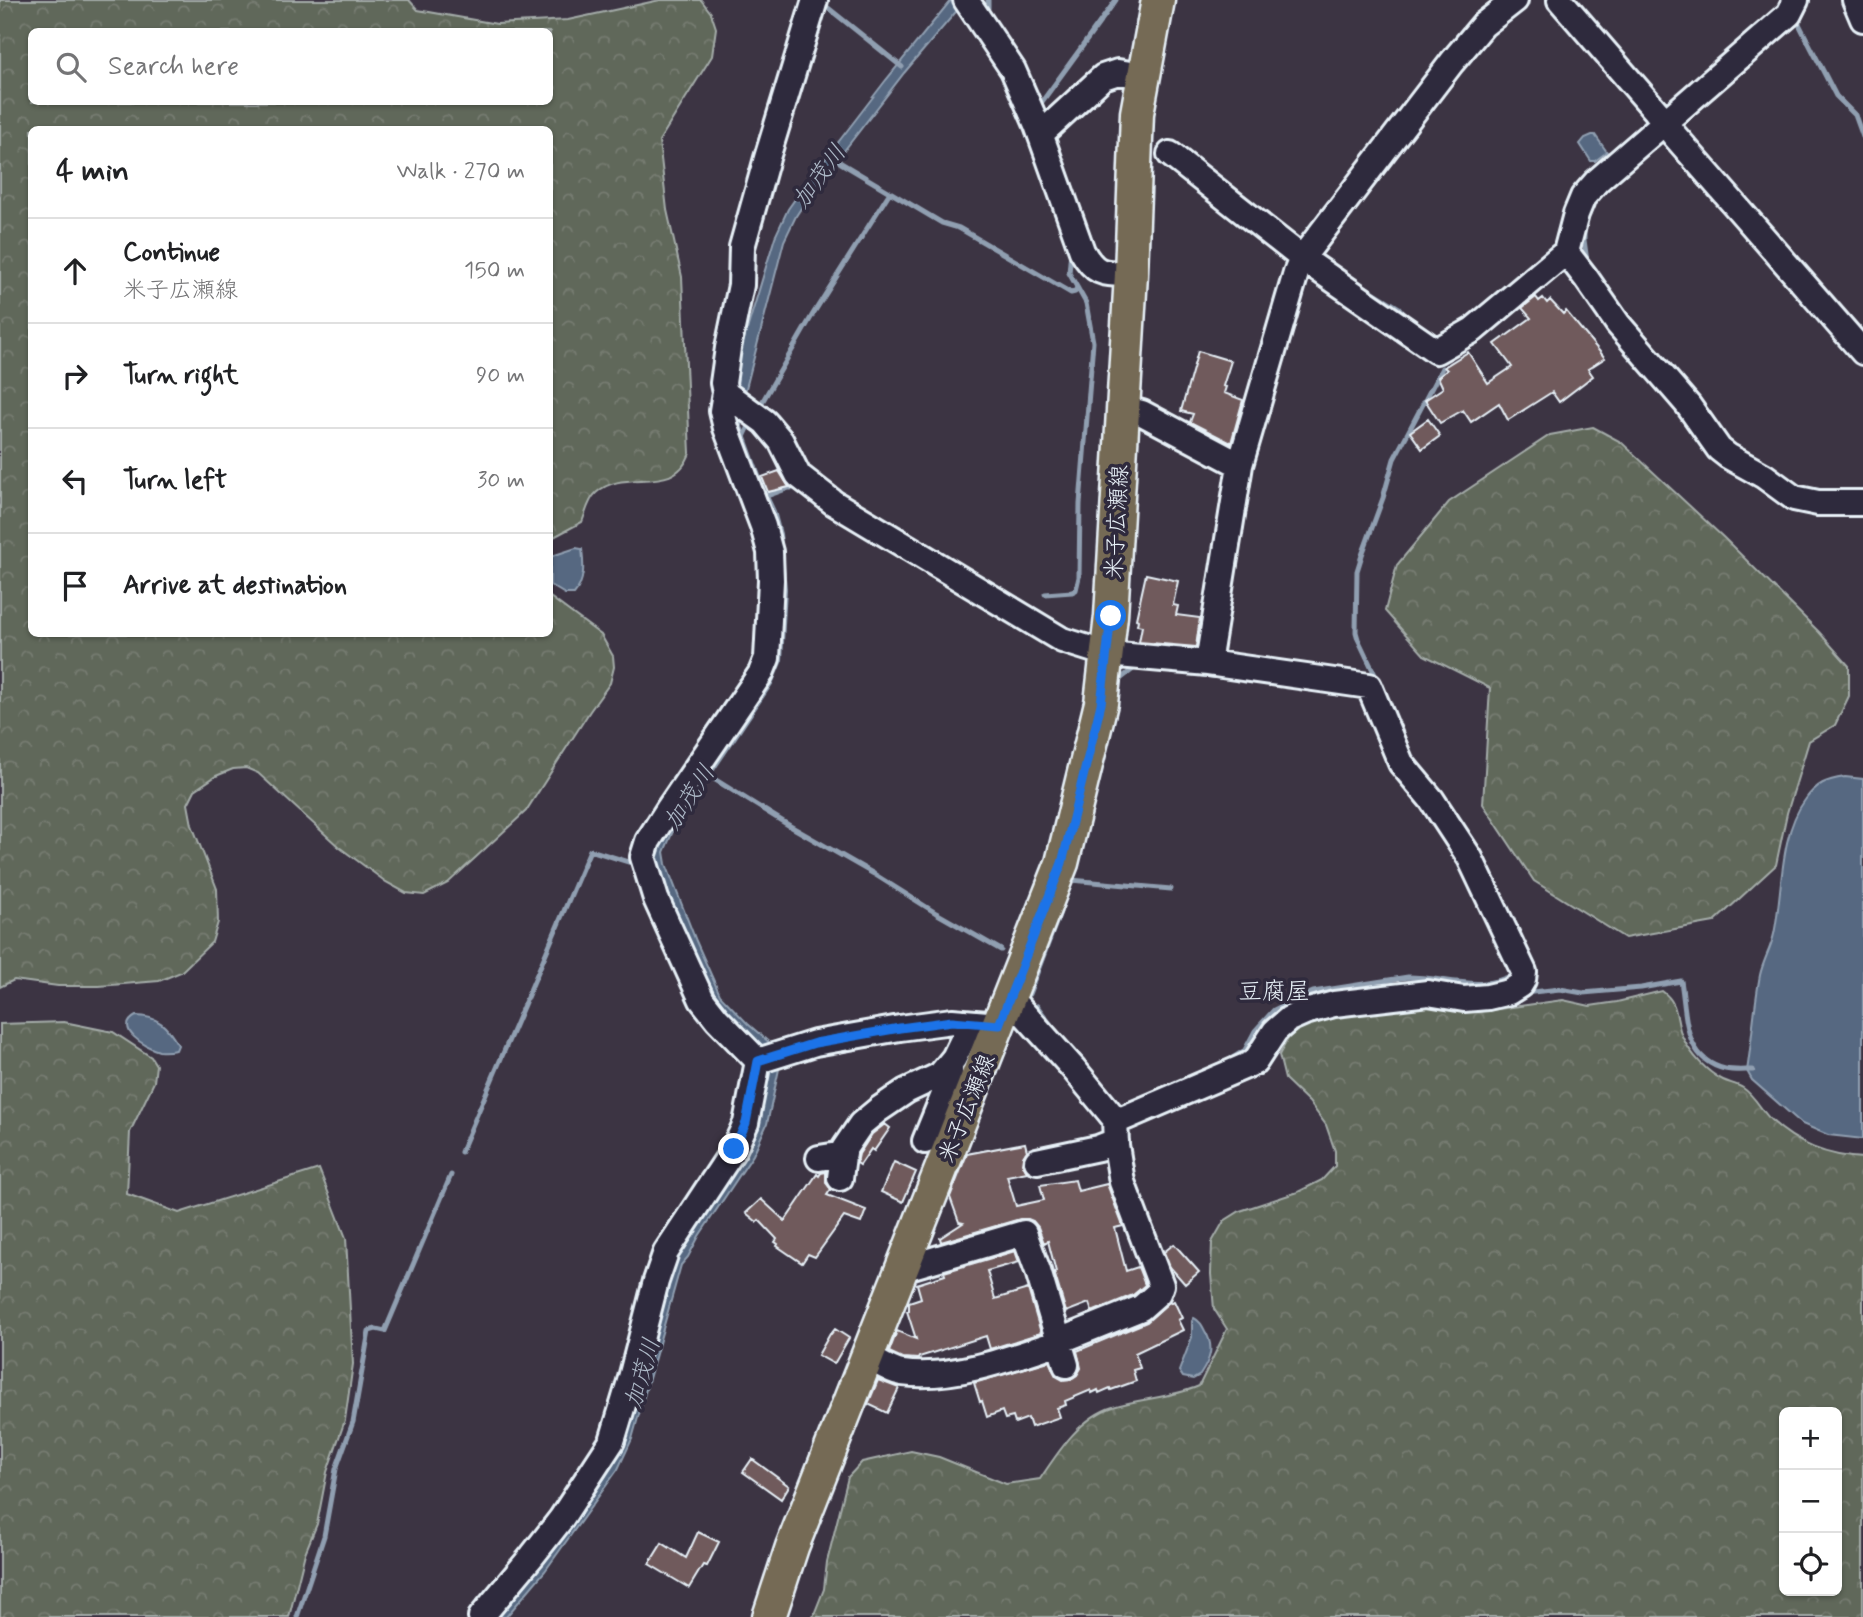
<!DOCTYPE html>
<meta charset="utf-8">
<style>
body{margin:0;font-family:Mynerve,"Klee One",sans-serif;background:#f2f2f2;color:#202124}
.controls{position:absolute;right:21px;bottom:21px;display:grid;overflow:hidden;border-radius:10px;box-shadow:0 2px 5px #0004}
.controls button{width:63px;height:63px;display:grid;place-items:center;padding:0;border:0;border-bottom:2px solid #e0e0e0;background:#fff;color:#202124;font:35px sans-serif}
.stop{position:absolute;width:21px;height:21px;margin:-16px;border:5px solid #1a73e8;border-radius:50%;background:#fff}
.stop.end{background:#1a73e8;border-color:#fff;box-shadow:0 2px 7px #0008}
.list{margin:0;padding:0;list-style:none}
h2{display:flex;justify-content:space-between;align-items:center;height:91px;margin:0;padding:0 28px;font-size:30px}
h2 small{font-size:23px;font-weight:400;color:#757577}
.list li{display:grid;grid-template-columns:46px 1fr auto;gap:21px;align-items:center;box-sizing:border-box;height:105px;padding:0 28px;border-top:2px solid #e0e0e0}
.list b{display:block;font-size:26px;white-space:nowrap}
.list p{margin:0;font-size:23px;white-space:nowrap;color:#757577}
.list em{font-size:23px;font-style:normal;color:#757577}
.icon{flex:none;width:38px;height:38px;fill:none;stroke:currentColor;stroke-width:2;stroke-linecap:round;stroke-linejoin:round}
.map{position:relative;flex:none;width:1863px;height:1617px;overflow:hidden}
.search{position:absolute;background:#fff;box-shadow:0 2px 5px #0004;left:28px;top:28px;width:525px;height:77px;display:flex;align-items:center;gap:18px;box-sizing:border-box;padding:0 24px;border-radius:10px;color:#757577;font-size:26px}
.panel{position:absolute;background:#fff;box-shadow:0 2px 5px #0004;left:28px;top:126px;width:525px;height:511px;border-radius:10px}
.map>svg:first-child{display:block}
.forest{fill:url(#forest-crowns);stroke:#a4aca9;stroke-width:2;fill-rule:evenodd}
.water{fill:#566881;stroke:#909fb1;stroke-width:2}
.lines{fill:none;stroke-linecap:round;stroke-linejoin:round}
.stream{stroke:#909fb1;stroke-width:5}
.building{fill:#6f5a5c;stroke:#e8f1f8;stroke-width:2}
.minor-casing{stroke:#e8f1f8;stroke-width:30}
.major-casing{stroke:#e8f1f8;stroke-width:37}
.minor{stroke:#2f2a3d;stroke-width:24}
.major{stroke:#756a55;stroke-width:32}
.route{stroke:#1a73e8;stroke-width:9}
.labels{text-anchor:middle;stroke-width:7;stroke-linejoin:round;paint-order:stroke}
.street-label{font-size:23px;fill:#e8f1f8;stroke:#2f2a3d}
.water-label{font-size:24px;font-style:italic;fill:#aebac8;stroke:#2f2a3d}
.neighbourhood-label{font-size:24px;fill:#e8f1f8;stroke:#2f2a3d}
</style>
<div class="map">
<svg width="1863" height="1617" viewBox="0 0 1863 1617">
<defs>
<pattern id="forest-crowns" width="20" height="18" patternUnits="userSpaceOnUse" patternTransform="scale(1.75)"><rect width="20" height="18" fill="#60675a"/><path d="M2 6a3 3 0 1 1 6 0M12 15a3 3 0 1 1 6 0" fill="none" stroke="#777d72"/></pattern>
</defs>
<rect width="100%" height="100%" fill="#3c3443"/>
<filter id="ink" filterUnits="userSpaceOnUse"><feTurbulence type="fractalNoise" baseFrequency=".0143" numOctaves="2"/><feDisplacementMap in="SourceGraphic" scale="14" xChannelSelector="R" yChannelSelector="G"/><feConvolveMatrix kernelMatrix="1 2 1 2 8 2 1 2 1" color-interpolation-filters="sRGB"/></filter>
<g filter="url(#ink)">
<path class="forest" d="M0,0H409L418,10L497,24L568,20L660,0H701L711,13L716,28L712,56L659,141L667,210L682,277L690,453C674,498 625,466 596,493C588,500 586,513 582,522L550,539V130H32V634H550V597L601,635L613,656L614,667L610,683L590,711L526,811L448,883L424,895L406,893L386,882L339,847L258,773L246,768L233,769L216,776L195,790L188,804L192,825L217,889L218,922L212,942L181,972L159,981L99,986H58L14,980L0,987ZM32,32H550V102H32Z
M1593,427L1621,442L1724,538L1819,632L1849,666V696L1835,725L1809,741L1787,813L1776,865L1714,922L1625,938L1534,881L1483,804L1490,688L1424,655L1385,611L1397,565L1449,502L1550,435Z
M1662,991C1681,1005 1674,1020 1683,1038C1691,1055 1707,1072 1723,1080C1729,1083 1737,1084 1743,1088C1755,1096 1761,1110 1771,1120C1798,1145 1827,1156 1863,1158V1617H813L824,1589L827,1562L848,1477L862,1462L911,1451L939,1457L1006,1484L1040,1479C1058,1452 1080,1417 1113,1407C1141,1398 1171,1398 1199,1386L1227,1329L1214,1309L1211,1274L1212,1242L1224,1221L1240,1211L1298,1192L1322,1180L1335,1166V1151L1326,1125L1309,1102L1285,1079L1279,1055L1290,1035L1306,1022L1424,1005L1477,1012L1563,1000L1590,1006L1617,1002ZM1784,1412H1837V1591H1784Z
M64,1022L113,1032L151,1057L156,1065L154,1082L130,1132L127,1194L179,1213L319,1169L346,1238L353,1364L345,1420L327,1472L317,1524L305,1553L289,1617H0V1024Z"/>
<path class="water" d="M951,0H966L904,73L807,199L796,216L784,241L743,400L741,424L766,492L775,511L781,534L786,589L782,660L772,684L673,831L664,852L666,864L696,941L720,995L748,1024L778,1050L781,1060L767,1124L753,1155L699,1236L688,1257L681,1265L632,1439L618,1469L545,1571L506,1617H486L610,1449L668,1257L761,1076L718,1016L649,856L764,671L772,616L739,454L730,386L775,237L788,209L800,192L886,80Z
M1592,135H1595L1607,152L1595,161H1591L1580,144L1585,138Z
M576,548L582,549C584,565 585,582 574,594H565L550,585V558L555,555Z
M1845,777L1863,779V1139L1828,1135L1802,1124L1752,1080L1747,1071C1752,1040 1754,1007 1760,975C1763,961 1771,948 1774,934C1783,892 1779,835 1805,800C1817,783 1826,780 1845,777Z
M136,1016C158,1016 167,1026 178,1045L176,1050C171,1051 165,1052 159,1051C146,1048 113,1028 136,1016Z
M1194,1318C1200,1321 1202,1325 1205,1331C1215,1347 1210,1360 1200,1375L1193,1379L1183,1377L1179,1371L1192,1337V1321Z"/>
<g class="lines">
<path class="stream" d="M822,3L902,67
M986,14L988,8V0
M1799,24L1836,96L1855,115L1863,137
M1037,97L1041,103L1116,0
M834,157L841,163L942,223L959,228L1071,293L1075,292L1077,287L1086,303L1093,342L1080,504L1079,577L1076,590L1072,592L1045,594
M1584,226V240L1587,261
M1071,251L1069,273L1077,287
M1360,284L1399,308L1406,317
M761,404L813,314L890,192
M743,439L752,420
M764,497L789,488H799
M1188,673L1220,677
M1379,683L1358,639L1356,632L1357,571L1362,555L1383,498L1394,459L1442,368
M1118,686L1119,680L1137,666
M706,774L790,826L874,874L936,913L1001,950
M1071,880L1171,889
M1524,993L1560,989L1583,993L1641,988L1681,981C1687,1016 1683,1059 1725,1069C1734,1071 1744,1070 1753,1070
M1029,994L1060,912
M1037,1006L1057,1033
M1226,1062L1245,1050L1255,1031L1274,1010L1286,1004L1313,992L1408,977C1445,977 1482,994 1516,973
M461,1152L590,850L632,863
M297,1617L324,1536L336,1469L353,1422L369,1331L376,1329L385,1331L451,1175"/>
</g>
<path class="building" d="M1536,297L1539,301L1543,298L1547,303L1550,300L1563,314L1566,311L1605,358L1588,369L1593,376L1559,402L1552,392L1508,420L1499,403L1471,422L1463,410L1440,423L1425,400L1443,388L1438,377L1447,370L1444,367L1468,352L1488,383L1512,367L1495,344L1531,318L1522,308Z
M1198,351L1231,361L1223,386L1226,387L1224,393L1243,400L1231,443L1190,422L1193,414L1181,411Z
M1428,419L1440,436L1422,449L1410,432Z
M779,471L789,487L768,492L762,477Z
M1146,574L1178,581L1173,605L1178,606L1176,615L1200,618L1196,647L1139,642L1142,626L1137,625L1138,620L1136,619Z
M885,1124L890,1128L874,1151L871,1149L860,1165L857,1163L859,1154L872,1134Z
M1025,1143L1027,1151L1023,1157L1022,1163L1027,1172L1007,1176L1016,1206L1044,1200L1040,1185L1075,1180L1078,1191L1107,1184L1123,1226L1115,1228L1126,1271L1138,1267L1145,1285L1133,1295L1092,1312L1089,1303L1066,1312L1054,1272H1056L1048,1241L1044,1243L1038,1227L1033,1221L1028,1219H1020L941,1242L940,1238L963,1223L959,1222L950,1197L967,1154Z
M894,1162L916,1172L903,1202L881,1192Z
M826,1172V1183L831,1189L827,1195L866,1210L861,1223L844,1217L815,1257L808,1254L802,1263L777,1246L778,1244L775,1242L777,1239L759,1220L757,1222L746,1213L761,1199L785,1221L817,1174L819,1176L821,1173Z
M1174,1244L1199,1272L1185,1284L1170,1267L1164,1252Z
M1015,1251L1019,1262L987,1271L995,1299L1028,1289L1041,1333L990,1349L986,1336L919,1357L918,1359L902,1358L889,1352L897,1331L916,1339L907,1311H909V1302L921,1298L917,1284L945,1275L944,1272Z
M1174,1301L1182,1318L1178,1320L1183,1330L1135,1353L1140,1368L1133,1370L1136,1381L1111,1390L1110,1388L1099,1393L1098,1390L1092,1393L1091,1390L1065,1401L1066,1405L1057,1408L1060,1417L1031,1427L1028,1418L1015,1423L1013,1417L1005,1419L1002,1411L987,1417L982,1401L980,1402L974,1383L1049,1361L1056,1376L1063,1380L1071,1379L1077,1375L1081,1368L1077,1351L1147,1322L1168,1303Z
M835,1329L849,1338L834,1364L818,1355L830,1334H831Z
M878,1380L899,1388L887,1413L868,1404Z
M752,1459L789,1486L781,1499L743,1472Z
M698,1532L719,1542L707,1566L703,1565L689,1588L649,1564L662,1543L686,1558Z"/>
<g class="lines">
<g class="minor-casing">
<path id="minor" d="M966,0L1013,70L1037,125L1082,251C1096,276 1104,273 1131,274
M1560,0L1656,111L1674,135L1863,352
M1855,0L1863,19
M1041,134L1103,77L1118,72L1144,76
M1170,154L1302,258L1436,351L1473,330L1566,252L1576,214L1583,197L1597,181L1789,14L1796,0
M1566,252L1586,278L1618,324L1688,405L1719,449L1728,456L1764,476L1794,498L1818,503H1863
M725,393L765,422L781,441L798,475L834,503L1062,640L1107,654L1208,663L1369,686L1401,763L1432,800L1470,858L1524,972L1523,980L1520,985L1509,992L1488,997L1464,999L1428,993L1334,1004L1305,1012L1289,1019L1275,1031L1255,1062L1122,1119H1115L1073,1068L1010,998
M1123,408L1142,413L1240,465
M1208,663L1240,465L1296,273L1302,258L1452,62L1483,25L1515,0
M758,1061L717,1019L702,1000L656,899L643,857L648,841L669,808L761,673L767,658L768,640L771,580L770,552L763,526L726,428L722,411L725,393L723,383L728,348L741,285L742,247L767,158L815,0
M758,1061L815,1043L900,1028L952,1021L999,1025
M925,1141L950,1080V1063
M819,1158L844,1154
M1037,1161L1098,1148L1116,1141
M840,1178L844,1149L861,1124L878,1110L906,1091L940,1075L954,1058L971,1023
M902,1269L1024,1233L1038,1271L1066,1365
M1059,1341L1141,1308L1158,1293L1161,1285L1122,1182L1116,1145L1115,1119
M868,1357C878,1362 890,1371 902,1373C952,1380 1012,1358 1059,1342
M481,1617L532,1556L561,1519L612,1441L631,1378L656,1281L666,1252L734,1149L746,1123L758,1061"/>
</g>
<g class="major-casing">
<path id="major" d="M769,1617L792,1547L1062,863L1101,703L1111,616L1131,274L1137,113L1158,0"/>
</g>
<use href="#minor" class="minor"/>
<use href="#major" class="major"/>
</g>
</g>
<g class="lines" filter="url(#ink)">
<path class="route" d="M734,1149L746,1123L758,1061L815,1043L900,1028L952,1021L999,1025L1062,863L1101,704L1111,616"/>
</g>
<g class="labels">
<g class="street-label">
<text transform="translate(1116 522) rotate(-87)" y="8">米子広瀬線</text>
<text transform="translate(966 1108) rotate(-68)" y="8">米子広瀬線</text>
</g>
<g class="water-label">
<text transform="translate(819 176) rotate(-54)" y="8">加茂川</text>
<text transform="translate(689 797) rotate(-57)" y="8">加茂川</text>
<text transform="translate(642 1373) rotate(-74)" y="8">加茂川</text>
</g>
<g class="neighbourhood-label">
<text x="1274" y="999">豆腐屋</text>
</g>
</g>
</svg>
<div class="controls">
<button>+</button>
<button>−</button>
<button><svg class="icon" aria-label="locate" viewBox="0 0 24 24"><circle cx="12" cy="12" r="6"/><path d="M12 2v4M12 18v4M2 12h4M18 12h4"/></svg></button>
</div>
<div class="stop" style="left:1111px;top:616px"></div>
<div class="stop end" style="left:734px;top:1149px"></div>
<div class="search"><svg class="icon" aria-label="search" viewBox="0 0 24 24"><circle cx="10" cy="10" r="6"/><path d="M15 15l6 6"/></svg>Search here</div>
<section class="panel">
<h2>4 min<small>Walk · 270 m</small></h2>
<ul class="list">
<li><svg class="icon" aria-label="ahead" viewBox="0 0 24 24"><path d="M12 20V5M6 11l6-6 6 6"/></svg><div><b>Continue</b><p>米子広瀬線</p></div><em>150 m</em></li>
<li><svg class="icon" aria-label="right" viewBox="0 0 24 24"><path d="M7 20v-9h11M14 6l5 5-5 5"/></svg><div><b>Turn right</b></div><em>90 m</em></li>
<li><svg class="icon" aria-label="left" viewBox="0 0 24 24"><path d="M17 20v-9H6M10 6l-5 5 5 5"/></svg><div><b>Turn left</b></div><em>30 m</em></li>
<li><svg class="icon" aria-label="arrive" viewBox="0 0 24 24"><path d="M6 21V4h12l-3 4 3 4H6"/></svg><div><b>Arrive at destination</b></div></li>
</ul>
</section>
</div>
